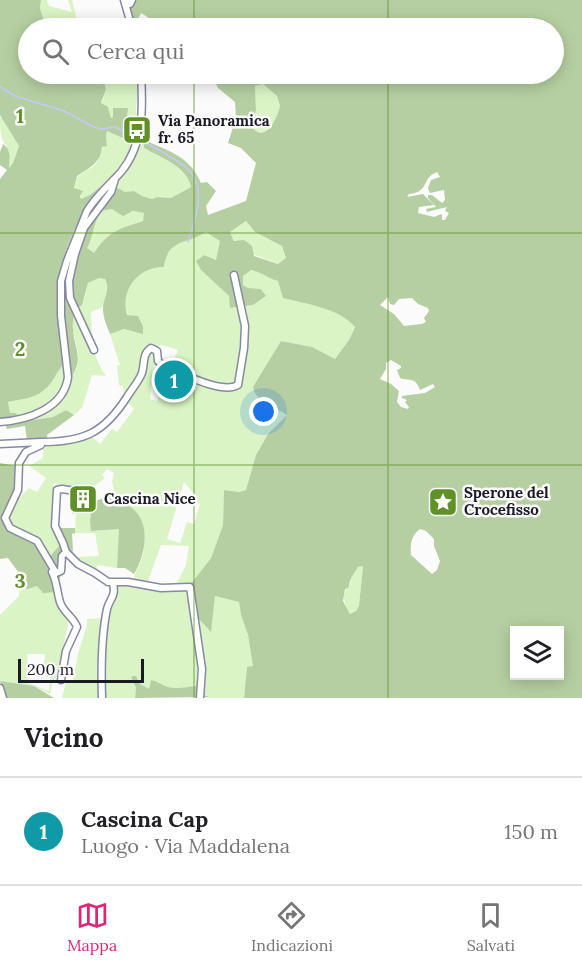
<!DOCTYPE html>
<html lang="it">
<meta charset="utf-8">
<style>
body{margin:0;font-family:Lora,serif;background:#f6f6f6;color:#202124}
.controls{position:absolute;right:18px;bottom:18px;display:grid;overflow:hidden;border-radius:0px;box-shadow:0 3px 15px #0003}
.controls button{width:54px;height:54px;display:grid;place-items:center;padding:0;border:0;border-bottom:2px solid #e0e0e0;background:#fff;color:#202124;font:30px sans-serif}
.scale{position:absolute;left:18px;bottom:15px;width:126px;box-sizing:border-box;padding-left:6px;border:3px solid #191a25;border-top:0;font-size:16px;line-height:21px;white-space:nowrap;color:#191a25;-webkit-text-stroke:4px #fbfbfb;paint-order:stroke}
.you{position:absolute;left:264px;top:412px;width:21px;height:21px;margin:-15px;border:4px solid #fff;border-radius:50%;background:#1a73e8;box-shadow:0 0 0 9px #1a73e833}
.badge{display:grid;place-items:center;width:39px;height:39px;border-radius:50%;background:#db2777;color:#fff;font-size:20px;font-weight:700}
.pin{position:absolute;translate:-50% -50%;border:3px solid #fff;box-shadow:0 2px 6px #0006}
.list{margin:0;padding:0;list-style:none}
h2{display:flex;justify-content:space-between;align-items:center;height:78px;margin:0;padding:0 24px;font-size:26px}
h2 small{font-size:20px;font-weight:400;color:#757577}
.list li{display:grid;grid-template-columns:39px 1fr auto;gap:18px;align-items:center;box-sizing:border-box;height:108px;padding:0 24px;border-top:2px solid #e0e0e0}
.list b{display:block;font-size:22px;white-space:nowrap}
.list p{margin:0;font-size:20px;white-space:nowrap;color:#757577}
.list em{font-size:20px;font-style:normal;color:#757577}
.icon{flex:none;width:33px;height:33px;fill:none;stroke:currentColor;stroke-width:2;stroke-linecap:round;stroke-linejoin:round}
.map{position:relative;flex:none;width:582px;height:698px;overflow:hidden}
.search{position:absolute;background:#fff;box-shadow:0 3px 15px #0003;left:18px;right:18px;top:18px;height:66px;display:flex;align-items:center;gap:15px;box-sizing:border-box;padding:0 21px;border-radius:33px;color:#757577;font-size:22px}
.sheet{height:186px;background:#fff}
nav{display:flex;justify-content:space-around;align-items:center;box-sizing:border-box;height:84px;border-top:2px solid #e0e0e0;background:#fff;font-size:16px;color:#757577}
nav a{display:grid;justify-items:center;gap:3px}
nav .on{color:#db2777}
.map>svg:first-child{display:block}
.green{fill:#daf4c5;fill-rule:evenodd}
.forest{fill:#b6cfa2;fill-rule:evenodd}
.lines{fill:none;stroke-linecap:round;stroke-linejoin:round}
.stream{stroke:#c4c9f9;stroke-width:1.5}
.minor-casing{stroke:#8689a5;stroke-width:9}
.minor{stroke:#fff;stroke-width:6}
.grid{fill:none;stroke:#609127;stroke-width:1.5;stroke-opacity:0.55}
.labels{text-anchor:middle;stroke-width:5;stroke-linejoin:round;paint-order:stroke}
.poi-label{font-size:15px;font-weight:bold;fill:#191a25;stroke:#fbfbfb;text-anchor:start}
.grid-label{font-size:20px;text-anchor:middle;font-weight:bold;fill:#609127;stroke:#fbfbfb;stroke-width:5;stroke-linejoin:round;paint-order:stroke}
</style>
<div class="map">
<svg width="582" height="698" viewBox="0 0 582 698">
<rect width="100%" height="100%" fill="#fbfbfb"/>
<path class="green" d="M41,0H47L49,6L72,12L68,0H72L79,28H69L68,25L46,28L40,8Z
M94,74H124L125,78H138L135,131L113,117L111,118L109,110L101,103L106,91L97,85Z
M263,84L277,96L280,106C277,119 265,145 251,126L256,110L255,86Z
M0,117L4,118L19,146L13,163L7,170V147C0,140 0,127 0,117Z
M107,131L134,143L132,152L125,158L126,160L102,188L100,187L90,195L81,199V190H75C74,169 88,175 97,162C103,152 104,141 107,131Z
M142,142L144,148C161,158 187,166 191,187L171,198L157,197L152,199L142,196L134,191L125,192L115,187Z
M112,209C122,214 133,210 144,213L143,221C119,229 108,230 94,253L86,248C94,236 93,224 101,211Z
M246,221L255,232L282,246L286,258L279,264C259,256 239,253 230,232Z
M206,231L221,241L216,261L204,255L197,261L201,270L229,296L231,308L253,305L266,296L261,289L248,288L243,285L242,276L251,270C261,272 267,278 278,281L284,298C306,304 339,308 355,326L349,340L335,360L312,347L281,341L254,387C256,403 274,408 287,415L268,434L256,455L246,490L239,492L224,490L223,525L211,558L190,585L175,587L186,565L189,546L161,545L147,584L134,581C134,573 137,571 140,564C147,547 147,522 133,509C127,503 114,500 106,497L114,489L112,482L114,473L107,469L102,475L105,478L92,488L80,485L73,489L57,487L56,483L53,484L55,508L53,525L62,543L50,556L38,540L30,534L12,526L8,518L15,502L29,488L37,492L46,478L29,466L43,458V449C55,436 76,443 91,436L100,444L112,429L117,432L134,409L126,401L143,375L146,354L149,350H153L157,355L153,367L150,399L157,401L159,395L185,401L188,390L177,383L185,375L217,388L234,389L207,381L171,367L178,350L162,345L147,349L143,355L139,376L124,400L123,386L119,385L117,365H120L110,334L124,329L143,333V326L138,316L127,315C120,290 138,267 164,267C168,238 186,245 206,231ZM184,482L195,495L193,501L200,504L194,524L187,522L180,543L167,539Z
M99,278L105,279C110,289 106,298 103,307L91,312C92,338 91,354 106,376L92,375L82,408L74,415L66,410L53,417L22,421L57,405L69,390L72,376L77,368L78,353L72,326L75,310L85,297L88,283Z
M64,361C69,398 51,404 21,417L10,413L8,402C45,394 45,394 64,361Z
M93,502L90,520L97,531L110,528L120,529L117,568L98,565L95,571L85,568L71,553L73,551L77,557L99,556L95,533H75L76,514H72V506L77,509Z
M363,566L359,606L356,611L350,614C343,601 341,594 351,582L350,579L358,567Z
M116,584L185,589C187,608 198,618 210,631L215,596L239,602L241,615L248,635L253,666L247,667L244,698H208L198,693L196,686C186,687 174,690 165,687C160,684 157,682 151,680L149,689L140,684L136,676L131,677L136,688L135,698H102C102,659 105,621 116,584Z
M32,586H37L57,592L69,619L58,675L52,684L50,694L34,686L0,681V615L19,596V588L28,589ZM27,654H45L44,665L57,666L56,675L50,677L49,691L29,683Z
M105,618L100,698H62L66,682H73L78,654L87,625V619Z"/>
<path class="forest" d="M0,0H41L40,8L46,28L55,21L68,25L69,28H43L35,25L26,30L25,38L28,47V74H94L97,85L103,81C109,91 103,94 101,103L108,107L111,118L113,117V108H128L126,125L130,130L135,131L134,143L107,131L106,136L107,146L102,147C101,163 89,168 77,176L74,188L83,191L80,196L81,199L90,195L100,187L102,188C76,216 55,267 58,306C59,318 66,353 64,361C63,365 59,370 57,373C44,397 33,397 8,402L10,413H15L21,417L0,420V179L7,170L0,165V152L3,144C12,150 9,160 9,168L13,163L19,146L0,115Z
M126,0H582V698H244L247,667L253,666L248,635L241,615L239,602L215,596L211,632L194,614L187,602L193,601L190,585L211,558L223,525L224,490L239,492L246,490L256,455L268,434L287,415C274,407 256,403 253,387L281,341L312,347L335,359L349,340L355,327C339,308 306,304 283,298L278,281C267,278 261,272 251,270L243,276V285L248,288L261,289L266,296L253,305L230,308L229,296L201,270L196,261L204,255L216,260L220,241L206,232C186,245 168,238 164,267C138,267 120,290 127,315L138,316L143,326V334L124,329L110,334C107,326 103,318 103,309C103,298 111,290 105,279L99,278L88,283L82,305L75,310C74,316 72,323 73,329C74,348 84,358 72,376L62,304L65,273L84,220L94,203L112,185L125,192L134,191L142,196L152,199L157,197L171,198L191,187C187,166 161,158 144,148L143,142H149C174,153 190,158 201,183L207,182L216,191L206,206L208,215L246,201L256,163L241,148L228,143L236,118L235,102L218,88L211,74H554V28H165L141,13L134,27ZM263,84L277,96L280,106C277,119 265,145 251,126L256,110L255,86ZM437,172L440,177L431,180L428,188L430,193L444,190L445,200L442,203L432,195H428V198L436,207L426,209L427,212L447,207L445,211L449,213L445,220H442V215L441,214L434,217L418,213L419,207L434,205L423,194L407,197L409,194C430,192 421,178 437,172ZM112,209L123,216L133,211L144,213L143,221C119,229 109,230 94,253L87,248C94,235 93,224 101,211ZM246,221L255,232L282,246L286,258L278,264L254,256L252,246L244,240L234,241L230,232ZM388,297L390,304L394,305L399,299L412,298L418,304L428,308L429,311L424,318L426,322L422,324L404,326L394,314L380,305ZM391,360L401,366V368L397,370L400,378C410,382 415,376 420,390L433,384L435,387L425,393L402,396V398L407,400L405,402L409,407L408,409L401,407L397,402L399,391L391,384L380,379L386,369V363ZM420,529L426,531L434,539V546L440,561L437,570L432,574L411,555C410,546 411,535 420,529ZM363,566L359,606L356,611L350,614L343,601L345,589L348,588L351,578L358,567ZM514,630H560V676H514Z
M66,410L74,415L47,435L48,440H27L25,426L7,429L5,424L53,417Z
M0,463L16,466V485L4,522L40,547L43,545L50,556L62,543L57,528H75V533L72,534L73,551L68,555L65,554L57,592L43,593L37,586L28,589L19,588L16,583L24,580L8,558L0,559Z
M106,497C114,500 126,503 132,508C152,524 145,556 134,574L125,568H117L119,529L91,531L90,520L93,502Z
M133,676H136L140,684L149,689L151,680C157,681 160,684 165,686C174,690 186,687 196,686L198,693L209,697L135,698L136,688L131,677Z
M0,681L34,686L54,698H5Z"/>
<g class="lines">
<path class="stream" d="M0,87L15,96L64,111L92,126L101,129L115,127L134,137
M145,142C159,151 177,159 189,170C207,189 195,221 188,242"/>
<g class="minor-casing">
<path id="minor" d="M124,0L132,28
M125,2L130,4L132,0
M94,350L70,298L69,281L75,254L84,228L111,192L115,179
M0,422C29,420 64,408 68,377L61,316V281L67,261L87,211C96,196 109,185 121,172C144,144 143,108 141,74
M41,442C84,442 104,433 127,397C132,389 139,381 142,373C145,363 142,354 151,348L157,351L158,361L163,366C180,372 222,395 238,385L244,348L245,326L234,275
M0,444L41,442V445L26,452L19,463L18,490L5,518L10,528L37,541L56,573L61,571L62,556L66,552L78,564L95,573L108,582H128L161,588L190,587L202,669L200,698
M66,552L63,543L55,526L57,490L62,489L75,491
M52,572C57,582 57,592 60,602C63,612 74,618 77,627L66,651L61,680
M0,688L3,698
M102,698C101,668 101,638 107,609C110,597 116,598 113,583"/>
</g>
<use href="#minor" class="minor"/>
</g>
<path class="grid" d="M194,0V28M388,0V28M194,74V698M388,74V698M0,233H582M0,465H582"/>
<defs>
<g id="bus-square" transform="scale(1.5)"><rect x="-9" y="-9" width="18" height="18" rx="4" fill="#609127" stroke="#fbfbfb"/><path d="M-5-6H5V4H4V6H2V4H-2V6H-4V4H-5ZM-3.5-4V0h7V-4ZM-3.5 1.2v1.5H-2V1.2ZM2 1.2v1.5H3.5V1.2Z" fill="#fff"/></g>
<g id="building-square" transform="scale(1.5)"><rect x="-9" y="-9" width="18" height="18" rx="4" fill="#609127" stroke="#fbfbfb"/><path d="M-4-6H4V6H1V3H-1V6H-4ZM-2.5-4.3h1.7v1.8h-1.7ZM.8-4.3h1.7v1.8H.8ZM-2.5-1h1.7V.8h-1.7ZM.8-1h1.7V.8H.8Z" fill="#fff"/></g>
<g id="sight-square" transform="scale(1.5)"><rect x="-9" y="-9" width="18" height="18" rx="4" fill="#609127" stroke="#fbfbfb"/><path d="M0-6L1.8-2.2L6-1.7L2.9 1.2L3.7 5.4L0 3.3L-3.7 5.4L-2.9 1.2L-6-1.7L-1.8-2.2Z" fill="#fff"/></g>
</defs>
<g fill-rule="evenodd">
<use href="#bus-square" x="137" y="130"/>
<use href="#building-square" x="83" y="499"/>
<use href="#sight-square" x="443" y="502"/>
</g>
<g class="labels">
<g class="poi-label">
<text x="158" y="126">Via Panoramica<tspan x="158" dy="17">fr. 65</tspan></text>
<text x="464" y="498">Sperone del<tspan x="464" dy="17">Crocefisso</tspan></text>
<text x="104" y="504">Cascina Nice</text>
</g>
</g>
<g class="grid-label">
<text x="20" y="123">1</text>
<text x="20" y="356">2</text>
<text x="20" y="588">3</text>
</g>
</svg>
<div class="controls">
<button><svg class="icon" aria-label="layers" viewBox="0 0 24 24"><path d="M12 4l9 5-9 5-9-5zM3 14l9 5 9-5"/></svg></button>
</div>
<div class="scale">200 m</div>
<div class="you"></div>
<div class="pin badge" style="left:174px;top:380px;background:#0f9aa8">1</div>
<div class="search"><svg class="icon" aria-label="search" viewBox="0 0 24 24"><circle cx="10" cy="10" r="6"/><path d="M15 15l6 6"/></svg>Cerca qui</div>
</div>
<section class="sheet">
<h2>Vicino<small></small></h2>
<ul class="list">
<li><span class="badge" style="background:#0f9aa8">1</span><div><b>Cascina Cap</b><p>Luogo · Via Maddalena</p></div><em>150 m</em></li>
</ul>
</section>
<nav>
<a class="on"><svg class="icon" aria-label="map" viewBox="0 0 24 24"><path d="M3 6l6-2 6 2 6-2v14l-6 2-6-2-6 2zM9 4v14M15 6v14"/></svg>Mappa</a>
<a><svg class="icon" aria-label="directions" viewBox="0 0 24 24"><path d="M12 3l9 9-9 9-9-9zM9 14v-3h6M13 9l2 2-2 2"/></svg>Indicazioni</a>
<a><svg class="icon" aria-label="saved" viewBox="0 0 24 24"><path d="M7 4h10v16l-5-4-5 4z"/></svg>Salvati</a>
</nav>
